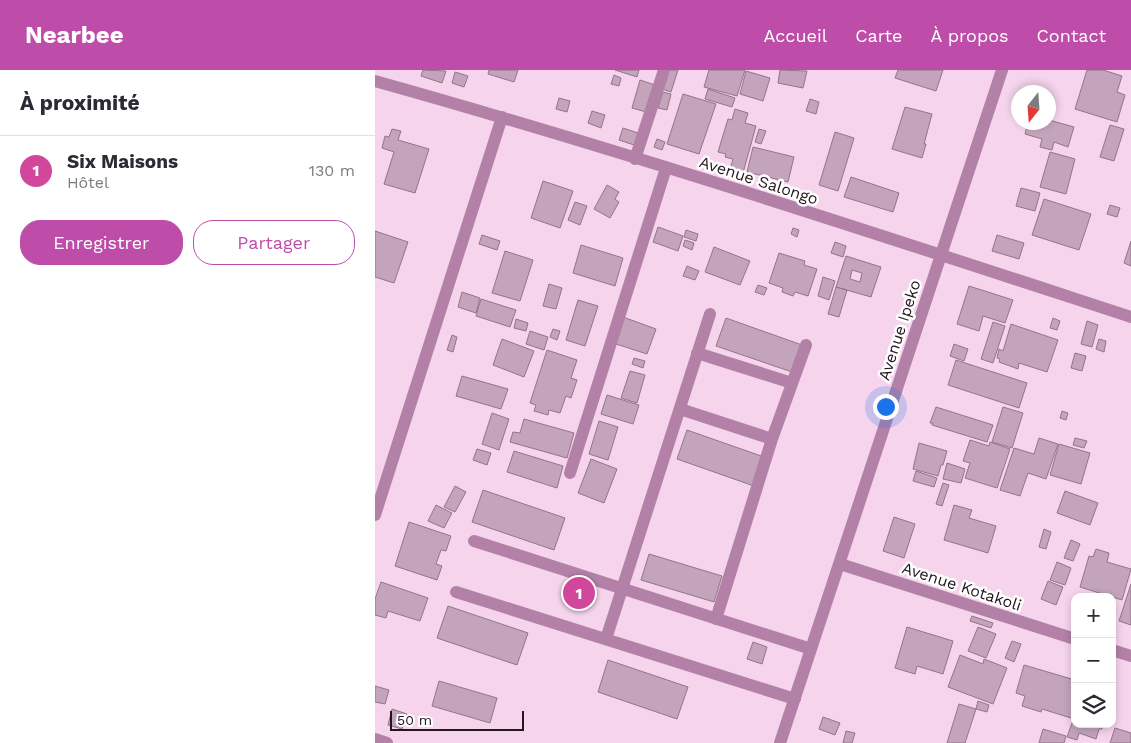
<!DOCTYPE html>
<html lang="fr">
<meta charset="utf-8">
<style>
body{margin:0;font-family:"Work Sans",sans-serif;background:#f7f7f7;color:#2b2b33}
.controls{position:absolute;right:15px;bottom:15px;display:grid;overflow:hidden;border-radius:10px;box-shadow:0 2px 8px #0003}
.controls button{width:45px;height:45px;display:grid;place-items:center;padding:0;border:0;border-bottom:1px solid #e1e1e2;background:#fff;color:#2b2b33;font:25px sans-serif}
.compass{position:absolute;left:636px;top:15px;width:45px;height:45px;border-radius:50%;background:#fff;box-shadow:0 2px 8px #0003;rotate:197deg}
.scale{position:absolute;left:15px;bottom:12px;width:134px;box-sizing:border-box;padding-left:5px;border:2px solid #22161f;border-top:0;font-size:14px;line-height:18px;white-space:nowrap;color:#22161f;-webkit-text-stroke:4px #fff;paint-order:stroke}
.you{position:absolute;left:510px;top:336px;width:18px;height:18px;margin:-12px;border:4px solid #fff;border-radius:50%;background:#1a73e8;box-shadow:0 0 0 8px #1a73e833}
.badge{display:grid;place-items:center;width:32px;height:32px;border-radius:50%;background:#be4da9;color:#fff;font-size:16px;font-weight:700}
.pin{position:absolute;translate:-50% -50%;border:2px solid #fff;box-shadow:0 1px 5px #0006}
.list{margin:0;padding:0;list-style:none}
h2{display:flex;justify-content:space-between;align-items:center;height:65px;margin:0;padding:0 20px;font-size:21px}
h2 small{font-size:16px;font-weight:400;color:#7c7c81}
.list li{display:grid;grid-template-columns:32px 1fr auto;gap:15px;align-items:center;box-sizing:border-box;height:70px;padding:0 20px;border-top:1px solid #e1e1e2}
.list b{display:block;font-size:19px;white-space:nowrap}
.list p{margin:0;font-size:16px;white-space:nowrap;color:#7c7c81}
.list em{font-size:16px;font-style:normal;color:#7c7c81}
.actions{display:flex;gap:10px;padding:15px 20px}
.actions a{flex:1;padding:11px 0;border:1px solid #be4da9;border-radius:20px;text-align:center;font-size:18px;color:#be4da9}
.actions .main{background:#be4da9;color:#fff}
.icon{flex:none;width:28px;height:28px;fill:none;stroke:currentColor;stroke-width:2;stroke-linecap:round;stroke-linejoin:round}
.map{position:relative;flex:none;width:756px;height:673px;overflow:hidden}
header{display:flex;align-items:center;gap:30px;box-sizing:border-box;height:70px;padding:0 25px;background:#be4da9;color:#fff}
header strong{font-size:24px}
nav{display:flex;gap:28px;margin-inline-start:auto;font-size:18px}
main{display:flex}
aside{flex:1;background:#fff}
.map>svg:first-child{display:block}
.building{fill:#c3a4bb;stroke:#92758a;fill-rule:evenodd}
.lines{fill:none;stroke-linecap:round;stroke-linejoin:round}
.minor{stroke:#b381a7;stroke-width:12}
.labels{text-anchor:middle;stroke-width:5;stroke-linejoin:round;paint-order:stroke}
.street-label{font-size:16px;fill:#22161f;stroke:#fff}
</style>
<header>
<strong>Nearbee</strong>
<nav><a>Accueil</a><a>Carte</a><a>À propos</a><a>Contact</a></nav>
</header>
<main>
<aside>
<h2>À proximité<small></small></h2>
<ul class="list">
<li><span class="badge" style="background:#d1479c">1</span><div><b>Six Maisons</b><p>Hôtel</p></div><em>130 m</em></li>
</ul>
<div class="actions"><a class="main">Enregistrer</a><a>Partager</a></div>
</aside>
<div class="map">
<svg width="756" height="673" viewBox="0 0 756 673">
<rect width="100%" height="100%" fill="#f5d4ec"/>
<path class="building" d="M48,0L71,1L67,13L46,6Z
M114,0H143L139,12L113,4Z
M240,0H264L262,7Z
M292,0H303L296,22L287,19Z
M334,0H370L362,26L329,17Z
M405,0L432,1L428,18L403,13Z
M523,0H568L561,21L520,8Z
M712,0H728L747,6L742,22L750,25L742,52L700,39Z
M371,1L395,8L388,31L365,24Z
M80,2L93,6L89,17L77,13Z
M239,5L246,8L244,16L236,14Z
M265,10L280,15L271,42L257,38Z
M333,19L360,28L357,37L330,29Z
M288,22L296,24L292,40L283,38Z
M308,24L341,34L324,84L292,74Z
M184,28L195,31L192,42L181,39Z
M435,29L444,32L441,44L431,41Z
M530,37L557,44L549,74H551L547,88L517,79Z
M360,39L373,43L370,53L381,56L368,103L355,99L358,89L350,87L351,84L343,82L353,49L357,50Z
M217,41L230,45L226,58L213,53Z
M674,50L699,57L693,77L679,72L677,80L665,77L667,69L650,64L653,52H674Z
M735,55L749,59L739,91L725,87Z
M248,58L266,64L262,76L244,70Z
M17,59L26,61L23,70L54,79L40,123L9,114L19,82L7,78L10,66L14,67Z
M384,59L391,61L386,74L380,72Z
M460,62L479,68L463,121L444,115Z
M282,69L290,72L287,80L279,77Z
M378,77L419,87L413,112L372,102Z
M675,82L700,89L691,124L665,117Z
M476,107L524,123L518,142L469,127Z
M168,111L198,121L185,158L156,148Z
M232,115L244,122L240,129L244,132L235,148L219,139Z
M646,118L665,123L660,141L641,136Z
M669,129L716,144L704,180L657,165Z
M200,132L212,136L205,155L193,150Z
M735,135L745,138L742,147L732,144Z
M283,157L308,166L303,181L278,172Z
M418,158L424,160L422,167L416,164Z
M311,160L323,164L321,171L309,167Z
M0,161L33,172L19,213L0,207Z
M107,165L125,171L122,180L104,174Z
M622,165L649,173L644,189L617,181Z
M310,170L319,173L317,180L308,176Z
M756,171V196L749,193Z
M460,172L471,176L468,187L456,183Z
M206,175L248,188L240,216L198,203Z
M339,177L375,191L365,215L330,202Z
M130,181L158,190L145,231L117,223Z
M404,183L430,191L429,195L442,199L433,226L420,222L418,226L407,222L408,218L394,213Z
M471,186L506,197L496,227L461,217ZM477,200L487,203L485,212L475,209Z
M312,196L324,201L320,210L308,206Z
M448,207L460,211L454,230L443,226Z
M174,214L187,218L181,239L168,236Z
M383,215L392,218L389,225L380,222Z
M594,216L638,230L630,253L608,246L604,261L582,254Z
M461,217L472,220L464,247L453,244Z
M87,222L105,228L101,243L83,237Z
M106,229L141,240L135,257L101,246Z
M203,230L223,236L210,276L191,270Z
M248,247L281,259L272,284L238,273Z
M351,248L427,275L417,302L341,276Z
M678,248L685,251L682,260L675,258Z
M141,249L153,253L151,261L139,258Z
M712,251L723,255L717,277L706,274Z
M618,252L630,256L618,293L606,289Z
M636,254L683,270L672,302L644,293L643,299L624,292L625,289L622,288L624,279L628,281Z
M178,259L185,261L182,270L175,267Z
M155,261L173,267L169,280L151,274Z
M77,265L82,267L78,282L72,280Z
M127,269L159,281L149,307L118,295Z
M724,269L731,271L729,282L721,279Z
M579,274L593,279L589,291L575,286Z
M172,280L202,290L196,308L202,310L196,328L191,326L185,343L174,340L173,345L159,341L161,335L155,333Z
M700,283L711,286L707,301L696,298Z
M259,288L270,291L268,298L257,294Z
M581,290L652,313L644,338L573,315Z
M255,301L270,305L262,333L246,328Z
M87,306L133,319L126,339L81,326Z
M232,325L264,335L258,354L226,344Z
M561,337L618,355L612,372L557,355L558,353H555Z
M628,337L648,343L637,378L617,372Z
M687,341L693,343L691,350L685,348Z
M117,343L134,349L124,380L107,374Z
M149,349L199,363L192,388L135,372L138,362L145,363Z
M224,351L243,357L233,390L214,384Z
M312,360L389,387L379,416L302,389Z
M664,368L683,374L671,409L653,403L645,426L625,420L639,378L659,384Z
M700,368L712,371L709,378L698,375Z
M595,370L614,376L615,372L635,379L622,418L590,408L595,393L588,391Z
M544,373L572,381L568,395H566L563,406L538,399Z
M684,374L715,383L706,414L675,405Z
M102,379L116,383L112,395L98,390Z
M139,381L188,396L182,418L132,402Z
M216,389L242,399L229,433L203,423Z
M572,393L590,399L586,413L568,409Z
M541,401L562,408L559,417L538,411Z
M568,413L574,415L567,436L561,434Z
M80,416L91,422L80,442L69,437Z
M108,420L190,448L179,480L97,452Z
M690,421L723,433L715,455L682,443Z
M61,435L77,443L69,458L53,451Z
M579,435L597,440L594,448L621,456L613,483L569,470Z
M519,447L540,454L529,488L508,481Z
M34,452L76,466L71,481L66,480L61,494L67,496L62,510L20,496Z
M669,459L676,462L671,479L664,477Z
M696,470L705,474L698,491L689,488Z
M721,479L734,483L732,492L756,499L747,530L705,517L714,486L718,487Z
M274,484L347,506L339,532L266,510Z
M682,492L696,498L690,515L675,510Z
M673,511L688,517L681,535L666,529Z
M6,512L53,528L45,551L13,541L11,548L0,545V529Z
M756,514V555L744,551Z
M73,536L153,563L142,595L62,568Z
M597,546L618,553L616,558L595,551Z
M532,557L578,571L568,604L542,596L540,604L520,598Z
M603,557L621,564L611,588L593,581Z
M637,571L646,574L639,592L630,588Z
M378,572L392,577L387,594L372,589Z
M585,585L608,594L609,589L632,598L618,634L573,617Z
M233,590L313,617L302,649L223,622Z
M649,595L700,610V636L696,648L667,639L666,642L647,636L650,626L641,623Z
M64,611L122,628L115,653L57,636Z
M0,616L14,620L10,634L0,632Z
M603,631L614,635L612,642L601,639Z
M584,634L601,639L590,673H572Z
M17,639L32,644L27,659L13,655Z
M700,645V654H728L727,659H724L721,669L704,663L702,670L692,667Z
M448,647L465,653L460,665L444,659Z
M740,658L756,663V673H735Z
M668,659L691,666L689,673H664Z
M471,661L480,663L477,673H468Z"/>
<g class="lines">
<path class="minor" d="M0,11C254,82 505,165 756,247
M260,89L289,0
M322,283L417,313
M305,339L397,369
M195,403L291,98
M0,445L127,47
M99,471L436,579
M465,494L700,569
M81,522L420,629
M341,549L397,369L431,275
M231,569L335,244
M737,580L756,586
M0,669L12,673
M405,673L627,0"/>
</g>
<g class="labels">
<g class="street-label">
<text transform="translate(384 110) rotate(18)" y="6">Avenue Salongo</text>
<text transform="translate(524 260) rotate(-72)" y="6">Avenue Ipeko</text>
<text transform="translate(587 516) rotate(18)" y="6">Avenue Kotakoli</text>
</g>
</g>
</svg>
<div class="controls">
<button>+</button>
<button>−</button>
<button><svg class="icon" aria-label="layers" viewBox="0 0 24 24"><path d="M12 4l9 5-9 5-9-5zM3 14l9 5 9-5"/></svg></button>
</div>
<svg class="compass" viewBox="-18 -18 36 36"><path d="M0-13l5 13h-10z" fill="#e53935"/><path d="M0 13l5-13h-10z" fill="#7c7c81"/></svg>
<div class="scale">50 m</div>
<div class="you"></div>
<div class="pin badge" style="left:204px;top:523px;background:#d1479c">1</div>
</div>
</main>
